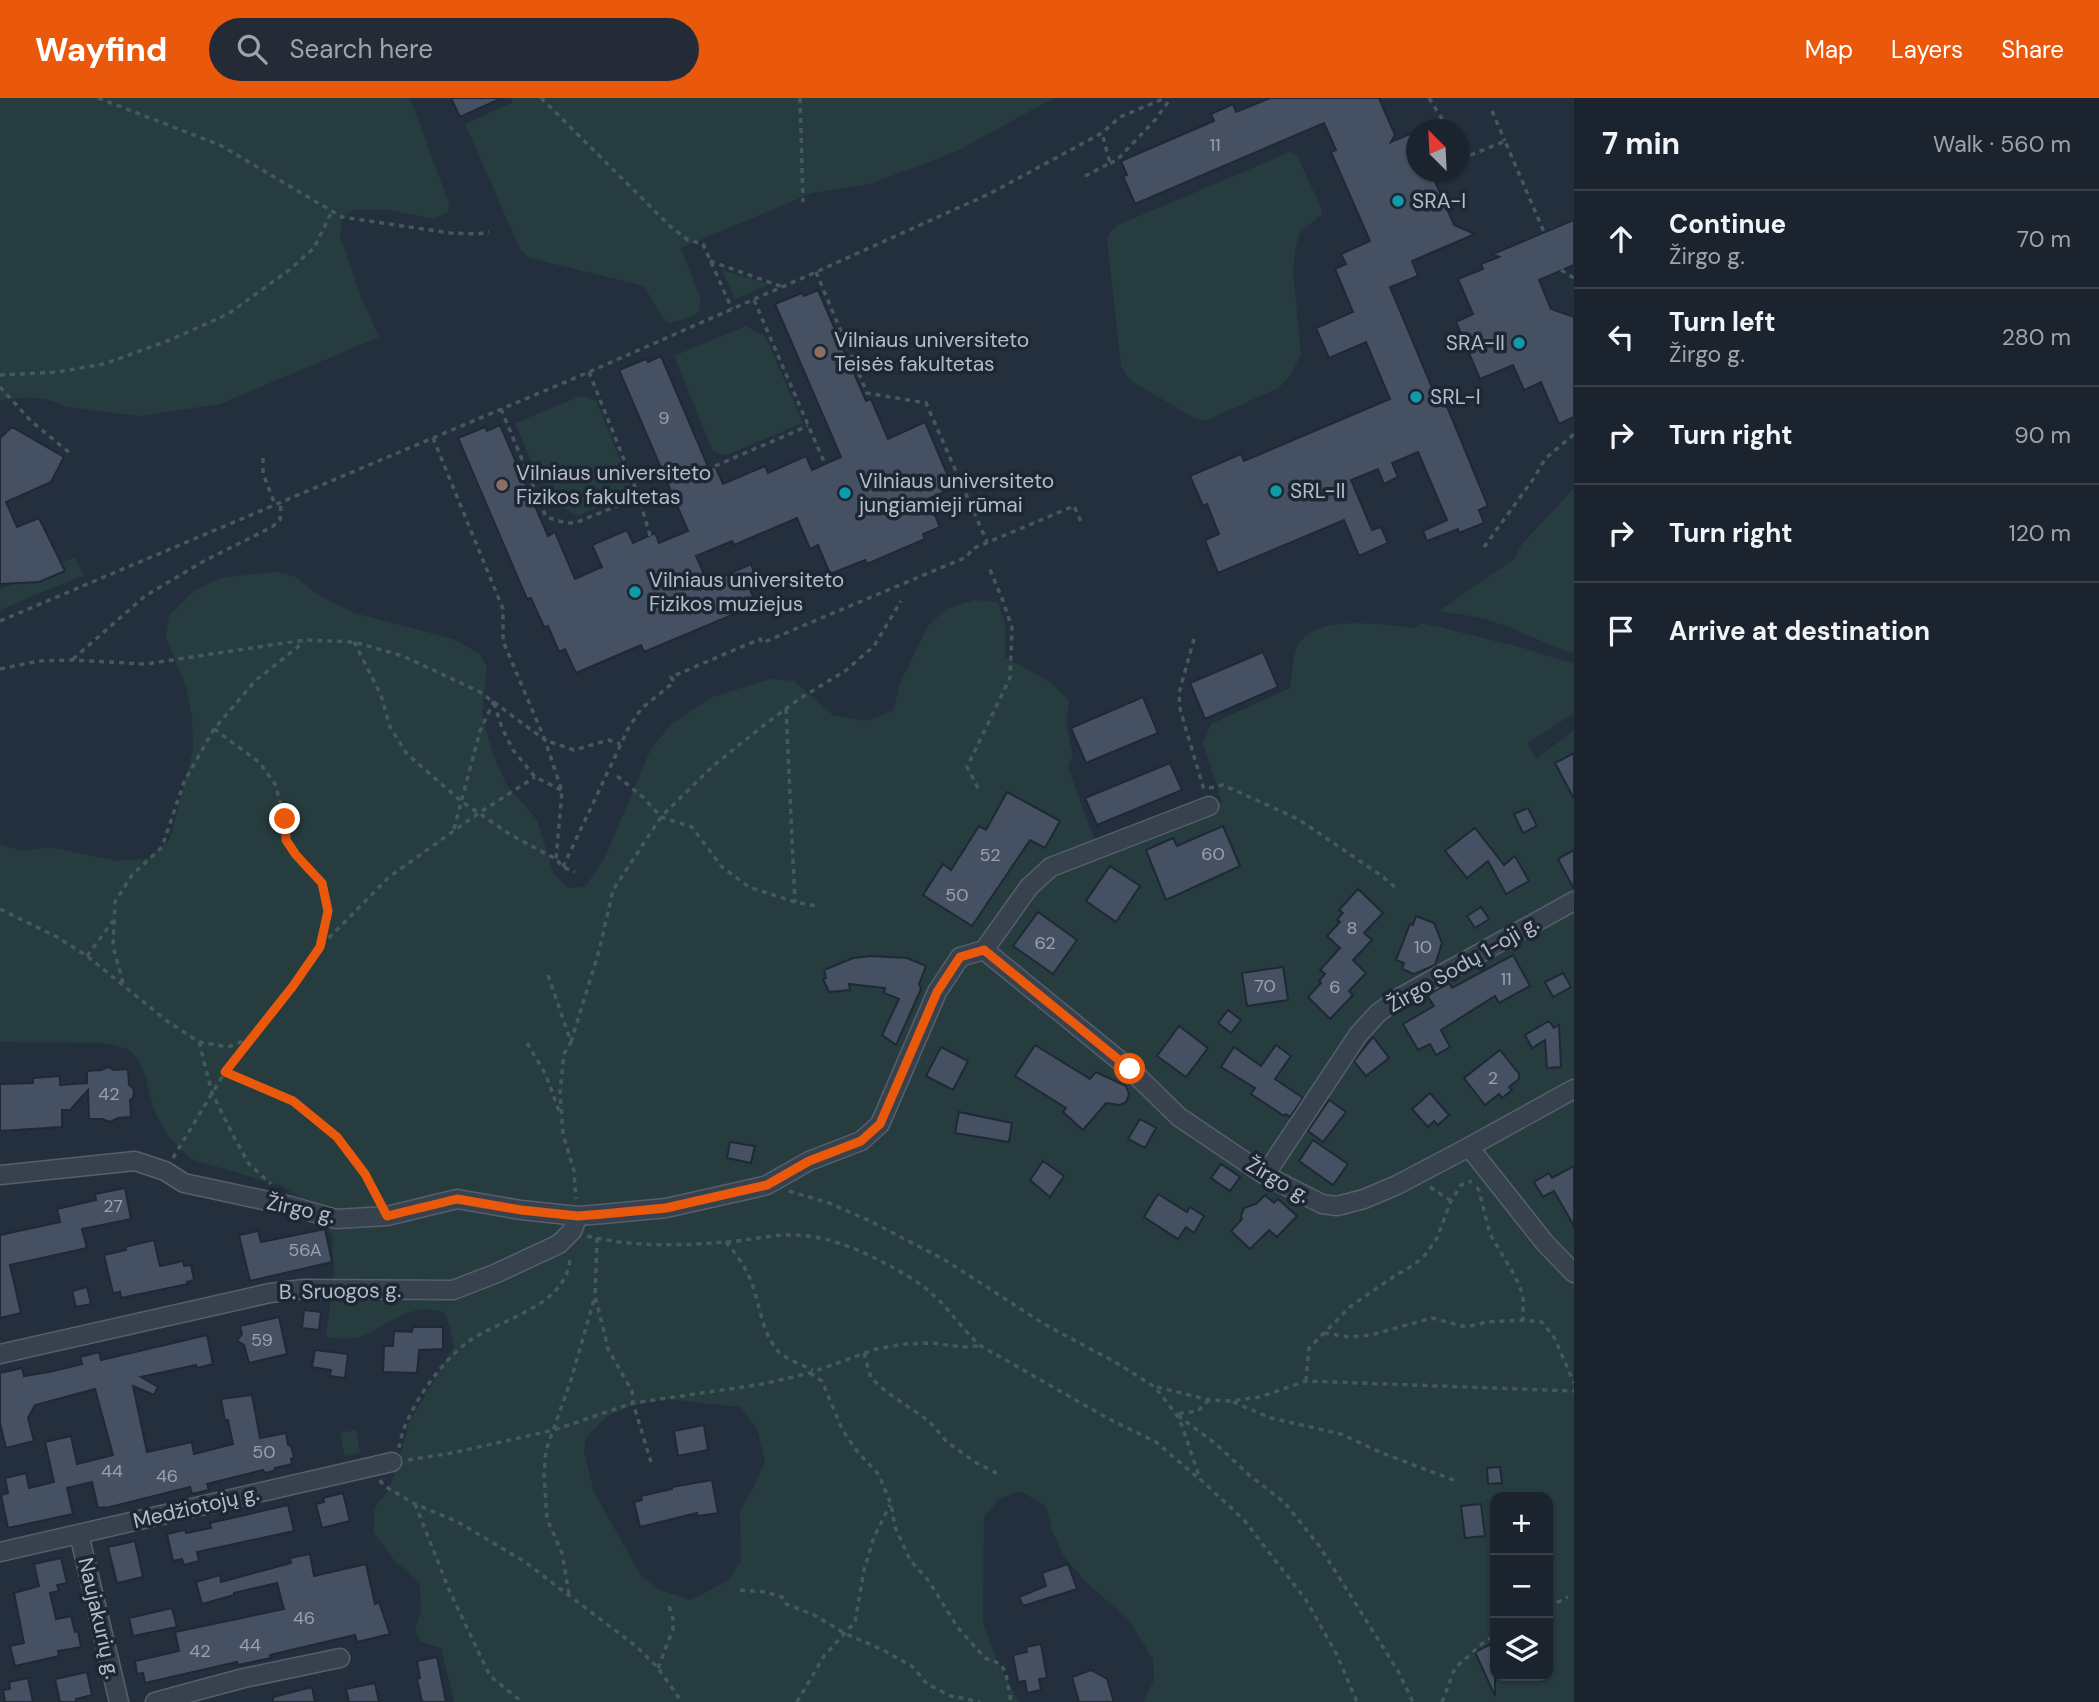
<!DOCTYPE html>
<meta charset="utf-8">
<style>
body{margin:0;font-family:"DM Sans",sans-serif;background:#242b36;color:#f1f3f6}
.controls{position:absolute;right:21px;bottom:21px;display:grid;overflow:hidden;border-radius:14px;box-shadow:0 2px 5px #0004}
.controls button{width:63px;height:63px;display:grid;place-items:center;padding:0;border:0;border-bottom:2px solid #39404a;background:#1b232e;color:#f1f3f6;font:35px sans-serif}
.compass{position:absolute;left:1406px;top:21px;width:63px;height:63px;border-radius:50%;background:#1b232e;box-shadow:0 2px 5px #0004;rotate:336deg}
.stop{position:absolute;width:21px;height:21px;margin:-16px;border:5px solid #ea580c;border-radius:50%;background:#fff}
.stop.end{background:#ea580c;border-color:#fff;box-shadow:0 2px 7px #0008}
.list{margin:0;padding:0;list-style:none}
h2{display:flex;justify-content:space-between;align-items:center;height:91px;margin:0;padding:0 28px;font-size:30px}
h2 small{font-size:23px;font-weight:400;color:#a0a4aa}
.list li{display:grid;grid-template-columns:46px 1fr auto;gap:21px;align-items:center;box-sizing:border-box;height:98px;padding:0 28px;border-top:2px solid #39404a}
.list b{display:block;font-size:26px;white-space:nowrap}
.list p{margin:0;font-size:23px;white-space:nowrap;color:#a0a4aa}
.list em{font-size:23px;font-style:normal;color:#a0a4aa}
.icon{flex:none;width:38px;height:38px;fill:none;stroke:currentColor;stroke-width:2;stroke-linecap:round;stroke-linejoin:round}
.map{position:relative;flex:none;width:1574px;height:1604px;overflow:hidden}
header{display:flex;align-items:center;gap:42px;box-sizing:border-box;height:98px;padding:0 35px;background:#ea580c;color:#fff}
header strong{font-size:33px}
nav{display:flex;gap:38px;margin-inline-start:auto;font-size:24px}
.search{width:490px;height:63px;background:#242b36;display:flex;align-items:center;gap:18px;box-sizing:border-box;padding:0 24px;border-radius:38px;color:#a0a4aa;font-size:26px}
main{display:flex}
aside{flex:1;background:#1b232e}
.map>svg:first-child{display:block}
.green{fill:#263c3f;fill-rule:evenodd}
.building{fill:#455162;stroke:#1f2835;stroke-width:2}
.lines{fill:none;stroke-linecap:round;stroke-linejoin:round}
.minor-casing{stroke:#565f6c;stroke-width:21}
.path{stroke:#44595c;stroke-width:3.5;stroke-dasharray:5 5;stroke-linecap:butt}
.minor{stroke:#38414e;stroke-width:18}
.route{stroke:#ea580c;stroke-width:9}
.culture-dot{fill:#0f9aa8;stroke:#1d2633;stroke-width:2.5}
.education-dot{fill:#8d6e63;stroke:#1d2633;stroke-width:2.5}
.labels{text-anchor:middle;stroke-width:7;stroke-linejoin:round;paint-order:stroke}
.number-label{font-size:18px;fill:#98a1af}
.poi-label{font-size:21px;fill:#b4bcc9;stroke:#1d2633;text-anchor:start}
.street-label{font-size:21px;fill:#b4bcc9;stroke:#1d2633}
</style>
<header>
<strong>Wayfind</strong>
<div class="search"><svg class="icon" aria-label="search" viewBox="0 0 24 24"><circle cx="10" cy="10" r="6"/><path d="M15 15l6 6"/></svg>Search here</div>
<nav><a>Map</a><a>Layers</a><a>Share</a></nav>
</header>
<main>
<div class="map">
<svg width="1574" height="1604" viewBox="0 0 1574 1604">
<rect width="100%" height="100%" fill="#242f3e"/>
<path class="green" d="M0,0H410L450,108L446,115L433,121L391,112H354L342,119L340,138L359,194L379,239L220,306L140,318L66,309C47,298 22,298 0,303Z
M512,0H1054L955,54L870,86L812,95L681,150L700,200L699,214L686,221L669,225L662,219L644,188L529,160L520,151L465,26L513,4Z
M1290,54L1297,57L1322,112L1321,117L1300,134L1295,153L1293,174L1301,256L1291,276L1279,290L1205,323L1194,320L1130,282L1121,268L1107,142L1110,134L1118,127Z
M722,172L769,186L735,201Z
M746,228L765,238L803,325L726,357L713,354L674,258Z
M581,298L596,303L634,395L577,418L546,399L515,325Z
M1574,390V555C1549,548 1527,536 1503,527C1482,519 1460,516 1439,513L1514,461L1522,446Z
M75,459L83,477L0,512V492L14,485L39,484L65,473L61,465Z
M275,474L294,478L320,498L355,515L453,541L479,555L487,569L482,617L493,656L506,686L537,722L554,777L569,790L585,789L605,759L650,653L671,626L712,599L770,581L794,583L833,617L865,623L893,613L901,583L928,528L946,511L974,502L998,504L1005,526V559L1052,585L1069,603L1066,625L1073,657L1068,669L1099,755L1222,704L1203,645L1211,626L1290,590C1292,578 1292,563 1296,551C1311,514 1384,527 1414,530L1422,525L1523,550L1574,566V615L1528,645L1536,661L1574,632V1604H1143L1154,1582L1153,1561L1128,1521L1087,1485L1064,1459L1052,1432L1046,1409L1021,1393L999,1401L984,1419L983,1524L996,1561L1019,1604H454L441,1550L421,1544L415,1533L421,1512L420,1485L394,1462L374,1435V1410L389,1392L410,1323L454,1248L450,1228L444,1215C414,1201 387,1229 359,1239C349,1242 336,1240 326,1239L334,1176L332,1137L307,1104L282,1088L190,1061L167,1037L154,1012L145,976L138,961L128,951L106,945L0,944V746L22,753L49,749L117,763L150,760L170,741L193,651L192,618L187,592L166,539L169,518L194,493L221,480ZM665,1301L740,1309L757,1331L765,1362L755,1387L740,1412L741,1463L727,1483L691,1502L657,1491L640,1476L594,1394L584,1354L586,1339L606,1319L631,1308ZM1495,1399H1548V1578H1495Z
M356,1332L360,1355L345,1358L340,1335Z"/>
<path class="building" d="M451,0H502L460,19Z
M1270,0H1379L1395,37L1391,44L1417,33V74H1431L1454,127L1475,136L1412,163L1418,178L1390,189L1433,292L1439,289L1488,408L1479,412L1484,425L1459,435L1458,431L1427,443L1423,433L1447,422L1418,354L1392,365L1398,379L1384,386L1378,371L1351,382L1372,432L1381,429L1388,445L1359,458L1344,422L1218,475L1205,442L1219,436L1207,406L1203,408L1190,378L1241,356L1244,363L1390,301L1366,244L1329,260L1316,230L1353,214L1335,171L1346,166L1341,156L1370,143L1331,54L1336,52L1324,25L1135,106L1123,78L1127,77L1121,63L1214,23L1211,16L1233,6L1236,14Z
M1574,122V167L1539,182L1551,211L1574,219V319L1559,326L1541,284L1524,292L1513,267L1480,281L1456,224L1473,216L1458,181L1483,171L1481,166L1499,159L1493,156Z
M818,192L866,303L871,301L888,341L925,324L953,390L928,401L940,429L923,436L925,441L867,466L865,462L830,476L818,447L810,451L797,420L734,447L732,443L696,458L708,485L751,466L757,482L748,486L756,507L644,554L641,547L576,575L565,551L559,554L548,528L544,529L531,500L527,501L458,340L485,329L487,333L500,327L548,438L555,434L575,481L602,469L592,447L627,432L633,445L655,435L659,445L688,433L619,272L646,261L648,264L661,258L709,371L715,368L723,386L765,368L768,375L806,358L812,372L841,359L775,206L802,195L804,198Z
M12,329L64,359L51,384L6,404L17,429L39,420L65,473L39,484L0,486V340Z
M1263,554L1278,589L1205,621L1190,585Z
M1143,599L1158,635L1086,665L1071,630Z
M1574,655V701L1555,665Z
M1170,665L1182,692L1097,727L1085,700Z
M1007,694L1060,723L1045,750L1030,742L972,828L923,797L943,766L951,772L979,728L986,732Z
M1528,710L1537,728L1523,735L1514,716Z
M1223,728L1240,768L1166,802L1146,752L1173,740L1177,748Z
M1475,730L1504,767L1515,758L1529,783L1506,796L1488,763L1467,780L1445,753Z
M1574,752V791L1558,761Z
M1110,768L1140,788L1116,824L1086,803Z
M1358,791L1383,815L1364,835L1372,842L1353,862L1366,875L1349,893L1353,897L1330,921L1308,899L1321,885L1319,883L1325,876L1320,872L1340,850L1327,838L1340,824L1337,822L1343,815L1339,812Z
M1481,809L1489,821L1475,830L1467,818Z
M1038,814L1077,842L1053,876L1013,848Z
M1416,818L1434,825L1442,845L1435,867L1414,876L1402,871L1404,865L1396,862L1410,826L1413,827Z
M1513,857L1530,888L1499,905L1495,898L1441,932L1450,949L1436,957L1430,946L1418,952L1403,926L1434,908L1427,897L1449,885L1452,890Z
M871,858L907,860L926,868L919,886L921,891L896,947L882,937L899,901L884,895L885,890L849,886L850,892L829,894L823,881L826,880L824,872L853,860Z
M1283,869L1288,902L1247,908L1242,875Z
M1563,875L1571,889L1553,899L1545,884Z
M1228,912L1241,922L1231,935L1218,925Z
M1549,923L1554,930L1559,927L1561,969L1547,970L1545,942L1532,950L1525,937Z
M1179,928L1208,950L1186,979L1157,958Z
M1373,939L1389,960L1366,978L1354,963Z
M1035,947L1090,981L1096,974L1126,988L1129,996L1126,1004L1120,1007L1106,1005L1083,1032L1063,1014L1066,1010L1015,978Z
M1276,947L1291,958L1275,981L1303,1000L1290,1019L1286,1016L1284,1018L1251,996L1255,990L1221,969L1234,949L1261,968Z
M941,949L968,963L953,992L926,978Z
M1500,952L1519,976V981L1509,989L1512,992L1502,1000L1499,996L1485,1007L1464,980Z
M108,969L114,972L128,971L129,987L133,990L134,994L133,1000L130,1002L131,1019L118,1020L110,1024L102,1021H89L88,992L70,1012H62V1029L0,1033V986L33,985V980L60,978V987L87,985V973L101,972Z
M1430,995L1449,1017L1438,1027L1434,1023L1428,1029L1412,1011Z
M1329,1002L1346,1014L1323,1044L1308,1033Z
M959,1014L1012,1025L1009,1044L955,1035Z
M1140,1021L1156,1030L1145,1050L1128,1041Z
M1313,1042L1348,1066L1333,1087L1299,1063Z
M730,1044L755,1048L751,1065L727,1060Z
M1043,1063L1064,1078L1050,1099L1030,1082Z
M1221,1066L1240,1079L1230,1093L1211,1080Z
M1574,1068V1128L1554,1093L1543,1099L1534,1084L1549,1075L1552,1080Z
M125,1090L131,1121L82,1131L87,1150L10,1167L21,1215L0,1220V1137L60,1124L57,1111L96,1102L95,1096Z
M1158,1096L1187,1114L1190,1109L1204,1118L1194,1135L1186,1129L1178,1141L1144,1119Z
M1265,1097L1274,1105L1278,1101L1297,1118L1277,1139L1269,1132L1250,1151L1231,1133L1242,1121L1241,1118L1244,1110L1256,1106Z
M325,1131L332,1164L250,1183L239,1137L258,1133L261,1144Z
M154,1142L160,1168L183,1163L184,1168L191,1167L194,1182L187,1184L188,1186L121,1200L120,1194L113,1195L104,1157L126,1152L125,1149Z
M87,1189L91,1206L76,1209L72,1193Z
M304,1212L321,1214L319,1232L302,1230Z
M279,1219L287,1256L249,1265L244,1247L237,1243L242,1236L240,1228Z
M413,1229H443V1251L419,1252L417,1275L383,1274L384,1248H393L394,1233L412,1234Z
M207,1237L213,1266L197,1270L196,1267L141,1279L158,1289L154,1297L133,1288L147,1354L192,1344L194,1356L233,1346L228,1322L225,1323L221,1301L252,1297L260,1340L286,1335L288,1347L291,1348L294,1359L291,1361L292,1366L275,1370L274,1373L265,1375L263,1372L207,1386L209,1392L192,1396L190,1389L106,1410L105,1409L98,1410L92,1384L67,1390L73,1416L8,1430L1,1397L8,1395L5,1380L26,1375L29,1390L54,1384L45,1344L71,1338L77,1366L113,1357L95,1291L35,1307L28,1320L34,1343L6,1350L0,1325V1275L22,1270L24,1278L49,1274L82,1266L80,1259L99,1254L101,1262Z
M315,1252L348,1256L345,1280L330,1278L331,1272L312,1269Z
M704,1327L708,1352L678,1358L674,1333Z
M1500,1369L1502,1385L1488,1386L1487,1370Z
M712,1382L718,1415L698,1418L697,1415L640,1429L634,1404L642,1402L641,1398L672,1391V1389Z
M343,1395L350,1423L322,1430L316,1406L324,1404L323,1400Z
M1481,1406L1485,1438L1465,1440L1461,1408Z
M288,1407L294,1433L197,1454L199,1463L184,1467L182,1461L173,1463L167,1436L185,1432L186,1435L211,1430L210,1425Z
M135,1443L143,1479L117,1485L108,1449Z
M310,1456L314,1478L366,1466L375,1506L379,1504L390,1536L357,1544L355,1537L342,1540L270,1557L271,1560L238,1567L237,1564L145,1585L143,1575L137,1576L135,1563L179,1553L175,1534L284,1511L277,1485L234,1495V1497L202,1506L196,1484L220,1477L221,1484L291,1465L290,1460Z
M61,1460L67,1485L57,1487L59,1493L50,1495L56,1521L71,1518L75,1534L78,1533L81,1549L58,1553L59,1558L15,1568L10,1548L24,1545L14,1495L39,1488L34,1466Z
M1068,1466L1077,1491L1023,1508L1019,1499L1046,1488L1042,1475Z
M172,1510L177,1529L133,1538L129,1520Z
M1495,1544V1598L1475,1554Z
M1041,1546L1047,1580L1039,1581L1041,1592L1027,1595L1025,1583L1018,1584L1013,1557L1027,1554L1026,1549Z
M437,1559L446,1604H422L417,1581L420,1580L417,1563Z
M1091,1572L1107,1581L1114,1604H1079L1072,1579Z
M87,1574L92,1597L76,1601V1604H60L55,1581Z
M28,1580L33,1604H5L3,1592L10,1591L9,1584Z
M375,1585L379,1604H349L346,1591Z
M312,1589L315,1604H273V1599Z"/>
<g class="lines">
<g class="minor-casing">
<path id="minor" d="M984,852L1029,789L1051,769L1209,708
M1469,1049L1574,991
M0,1077L135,1063L165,1073L184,1085L291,1108L336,1121L387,1118L457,1101L521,1112L578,1118L603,1116L666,1110L755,1090L767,1087L809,1063L861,1043L880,1026L937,894L960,859L984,852L1130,971L1179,1019L1265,1077L1322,1106L1337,1108L1364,1101L1397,1087L1469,1049L1545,1145L1574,1175
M1265,1077L1358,937L1378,915L1399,900L1574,803
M0,1256L270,1195L304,1191L453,1192L497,1175L559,1146L572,1133L578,1118
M79,1436L119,1604
M0,1454L392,1364
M155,1604L244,1580L340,1560"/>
</g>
<path class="path" d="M98,0L220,47L342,119L450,135L477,136L489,134
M541,0L671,129L688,142L703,146L732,211
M800,0L803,104
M1429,0L1449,32
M1492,13L1505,43
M1458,46L1466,59L1505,43L1544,134
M1110,65L1116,63L1155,22L1171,0
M1085,78L1110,65L1102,35
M710,163L783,189
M1561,172L1574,180
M816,174L867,295L926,305L987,444
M754,202L825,366
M589,274L639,399L650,438
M0,277L58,274L104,266L170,242L228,216L288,173L314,150L332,113
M0,289L31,323L71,356
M501,311L546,419L566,425H575L639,399
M433,340L503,511V543L545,642L574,652L609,642L620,646
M263,360V375L275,407
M715,368L808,328
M1484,449L1534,380L1545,361L1574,336
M0,523L589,274L816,174L991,95L1102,35L1120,19L1165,0
M1194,541L1179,595L1180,611L1204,692
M354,544L381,597L390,629L407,656L461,703L511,737L556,761L563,769L575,774
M73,561L145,498L204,463L272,429L280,422L281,405
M0,571L39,563L72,562L145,566L305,542L354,544L403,558L480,594L545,642L562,693L556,761
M494,605L502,630L513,652L535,679L561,692
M786,611L795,804
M214,631L259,664L275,686L285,721L286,742L296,757L322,785L328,813L320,848
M617,678L644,700L661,719L692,729L722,769L749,789L795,804L816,808
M978,690L967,669L1010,580L1012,530L1003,503L988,467
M1209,690L1223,687L1298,721L1382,778L1397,791
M454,731L480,633L494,603
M563,769L628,631L641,611L674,584L671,579L760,541L762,545L957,463L967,459L972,451L1074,408L1082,426
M0,811L57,839L87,858L167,923L199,944L228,949L251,940
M87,858L113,823
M548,877L571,944L564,956L560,994L563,1036L574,1073L576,1101
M123,885L113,848L115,804L132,777L162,749L184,684L214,631L255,583L304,544
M199,944L212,995L235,1041L249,1066L271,1086
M571,944L599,853L613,792L661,719L713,668L764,627L799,601L845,573L874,548L901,503
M527,945L546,977L559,1013
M225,974C246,983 278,992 295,1004C335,1032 357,1061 379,1103
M173,1060L225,974L293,888L320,849L389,779L479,715L535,679
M1430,1089L1451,1103
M1477,1089L1479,1093L1490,1136L1515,1178L1523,1197V1222
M789,1093L829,1105L870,1123L945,1162L1044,1226L1115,1264L1155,1289L1176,1316L1182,1328L1200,1381L1244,1422L1306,1502L1337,1557L1357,1604
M587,1138C632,1149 680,1148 725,1144C748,1143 771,1136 794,1137C828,1138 861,1152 890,1168C903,1175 919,1184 930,1194C949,1210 962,1232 981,1248L1109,1321L1156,1344L1197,1379
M597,1140L595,1198L605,1238L608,1251L632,1293L633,1305L651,1364
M726,1144C738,1158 749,1174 754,1192C761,1213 763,1237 779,1254C787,1262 803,1267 813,1272
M1324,1235L1349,1239L1371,1237L1432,1220L1466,1229L1487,1224L1523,1222L1542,1224L1554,1239L1574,1285
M864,1255L871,1280L888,1295L929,1323L947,1344L975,1364L998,1376
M810,1275L822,1283L842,1331L856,1352L879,1377L891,1406L895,1429L910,1462L928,1482L958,1530L985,1560L1001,1566L1006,1576L1011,1604
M1306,1283L1309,1250L1351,1208L1396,1177L1414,1167L1425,1157L1437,1140L1451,1103L1461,1087L1472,1083
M1157,1289L1209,1302L1231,1303L1260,1299L1306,1283L1574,1293
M1209,1302L1198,1313L1176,1316L1216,1346L1248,1376L1285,1405L1320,1449L1398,1573L1413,1604
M1233,1304L1271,1320L1341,1336L1382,1355L1456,1383
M399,1350C404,1314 442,1261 472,1241C506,1219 568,1207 570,1159
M408,1362L452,1355L554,1332L633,1305L763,1286L810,1275L876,1251L904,1246L933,1245L961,1249L979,1248
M380,1382L383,1387L415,1406L458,1424L525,1464L637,1549L658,1570L682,1604
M415,1406L450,1494L490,1578L522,1604
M740,1492L765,1494L782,1499L784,1505L814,1517L846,1536L883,1552L913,1569L927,1586L951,1598L980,1604
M569,1496L562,1455L547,1421L544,1376L546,1352L571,1282L595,1198
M1548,1509L1568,1499
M658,1570L673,1531V1521L668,1504
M797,1604L824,1558L855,1524L864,1472L874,1439L890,1407
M1442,1604L1455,1570L1483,1545L1495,1537"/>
<use href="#minor" class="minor"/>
</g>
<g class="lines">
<path class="route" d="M285,721L286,742L296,757L322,785L328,813L320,849L293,888L225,974L293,1003L337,1039L365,1076L387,1118L457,1101L521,1112L578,1118L603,1116L666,1110L767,1087L809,1063L861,1043L880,1026L937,894L960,859L984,852L1130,971"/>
</g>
<g class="culture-dot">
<circle cx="1398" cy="103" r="7"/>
<circle cx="1519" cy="245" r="7"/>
<circle cx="1416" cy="299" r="7"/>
<circle cx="1276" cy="393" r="7"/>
<circle cx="845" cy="395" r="7"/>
<circle cx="635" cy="494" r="7"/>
</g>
<g class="education-dot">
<circle cx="820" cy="254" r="7"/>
<circle cx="502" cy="387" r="7"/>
</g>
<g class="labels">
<g class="number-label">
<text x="1215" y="53">11</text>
<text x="664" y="326">9</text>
<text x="1213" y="762">60</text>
<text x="990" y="763">52</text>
<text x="957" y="803">50</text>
<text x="1352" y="836">8</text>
<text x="1045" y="851">62</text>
<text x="1423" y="855">10</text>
<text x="1506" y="887">11</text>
<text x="1265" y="894">70</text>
<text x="1335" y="895">6</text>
<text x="1493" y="986">2</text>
<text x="109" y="1002">42</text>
<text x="113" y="1114">27</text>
<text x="305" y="1158">56A</text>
<text x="262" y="1248">59</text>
<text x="264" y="1360">50</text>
<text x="112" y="1379">44</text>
<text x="167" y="1384">46</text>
<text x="304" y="1526">46</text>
<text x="250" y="1553">44</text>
<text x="200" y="1559">42</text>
</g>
<g class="poi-label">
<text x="1412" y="110">SRA-I</text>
<text x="834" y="249">Vilniaus universiteto<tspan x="834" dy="24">Teisės fakultetas</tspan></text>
<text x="1505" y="252" text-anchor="end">SRA-II</text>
<text x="1430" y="306">SRL-I</text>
<text x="516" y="382">Vilniaus universiteto<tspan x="516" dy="24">Fizikos fakultetas</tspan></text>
<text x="859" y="390">Vilniaus universiteto<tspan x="859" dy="24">jungiamieji rūmai</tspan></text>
<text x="1290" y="400">SRL-II</text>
<text x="649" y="489">Vilniaus universiteto<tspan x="649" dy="24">Fizikos muziejus</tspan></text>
</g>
<g class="street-label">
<text transform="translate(1463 866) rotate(-30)" y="7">Žirgo Sodų 1-oji g.</text>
<text transform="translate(1278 1082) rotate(30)" y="7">Žirgo g.</text>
<text transform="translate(301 1111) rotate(12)" y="7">Žirgo g.</text>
<text transform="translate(340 1193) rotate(-1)" y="7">B. Sruogos g.</text>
<text transform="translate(196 1409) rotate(-13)" y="7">Medžiotojų g.</text>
<text transform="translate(99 1520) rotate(77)" y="7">Naujakurių g.</text>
</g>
</g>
</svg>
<div class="controls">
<button>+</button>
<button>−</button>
<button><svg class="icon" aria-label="layers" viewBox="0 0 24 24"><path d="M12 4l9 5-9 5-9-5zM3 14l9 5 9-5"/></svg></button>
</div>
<svg class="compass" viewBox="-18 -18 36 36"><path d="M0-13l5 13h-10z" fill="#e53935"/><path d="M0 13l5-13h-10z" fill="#a0a4aa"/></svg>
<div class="stop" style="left:1130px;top:971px"></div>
<div class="stop end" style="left:285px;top:721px"></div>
</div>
<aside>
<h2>7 min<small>Walk · 560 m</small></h2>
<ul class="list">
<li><svg class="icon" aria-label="ahead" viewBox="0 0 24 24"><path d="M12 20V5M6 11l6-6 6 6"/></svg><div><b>Continue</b><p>Žirgo g.</p></div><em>70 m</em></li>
<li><svg class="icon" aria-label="left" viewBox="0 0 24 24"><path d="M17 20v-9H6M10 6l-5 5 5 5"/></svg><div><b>Turn left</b><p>Žirgo g.</p></div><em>280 m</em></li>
<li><svg class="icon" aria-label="right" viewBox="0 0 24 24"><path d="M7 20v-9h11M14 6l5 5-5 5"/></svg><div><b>Turn right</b></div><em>90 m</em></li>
<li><svg class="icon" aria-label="right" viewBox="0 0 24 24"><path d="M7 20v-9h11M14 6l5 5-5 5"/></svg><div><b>Turn right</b></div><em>120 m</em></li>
<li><svg class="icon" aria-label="arrive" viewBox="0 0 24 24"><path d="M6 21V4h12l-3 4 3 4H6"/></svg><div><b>Arrive at destination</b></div></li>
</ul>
</aside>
</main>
